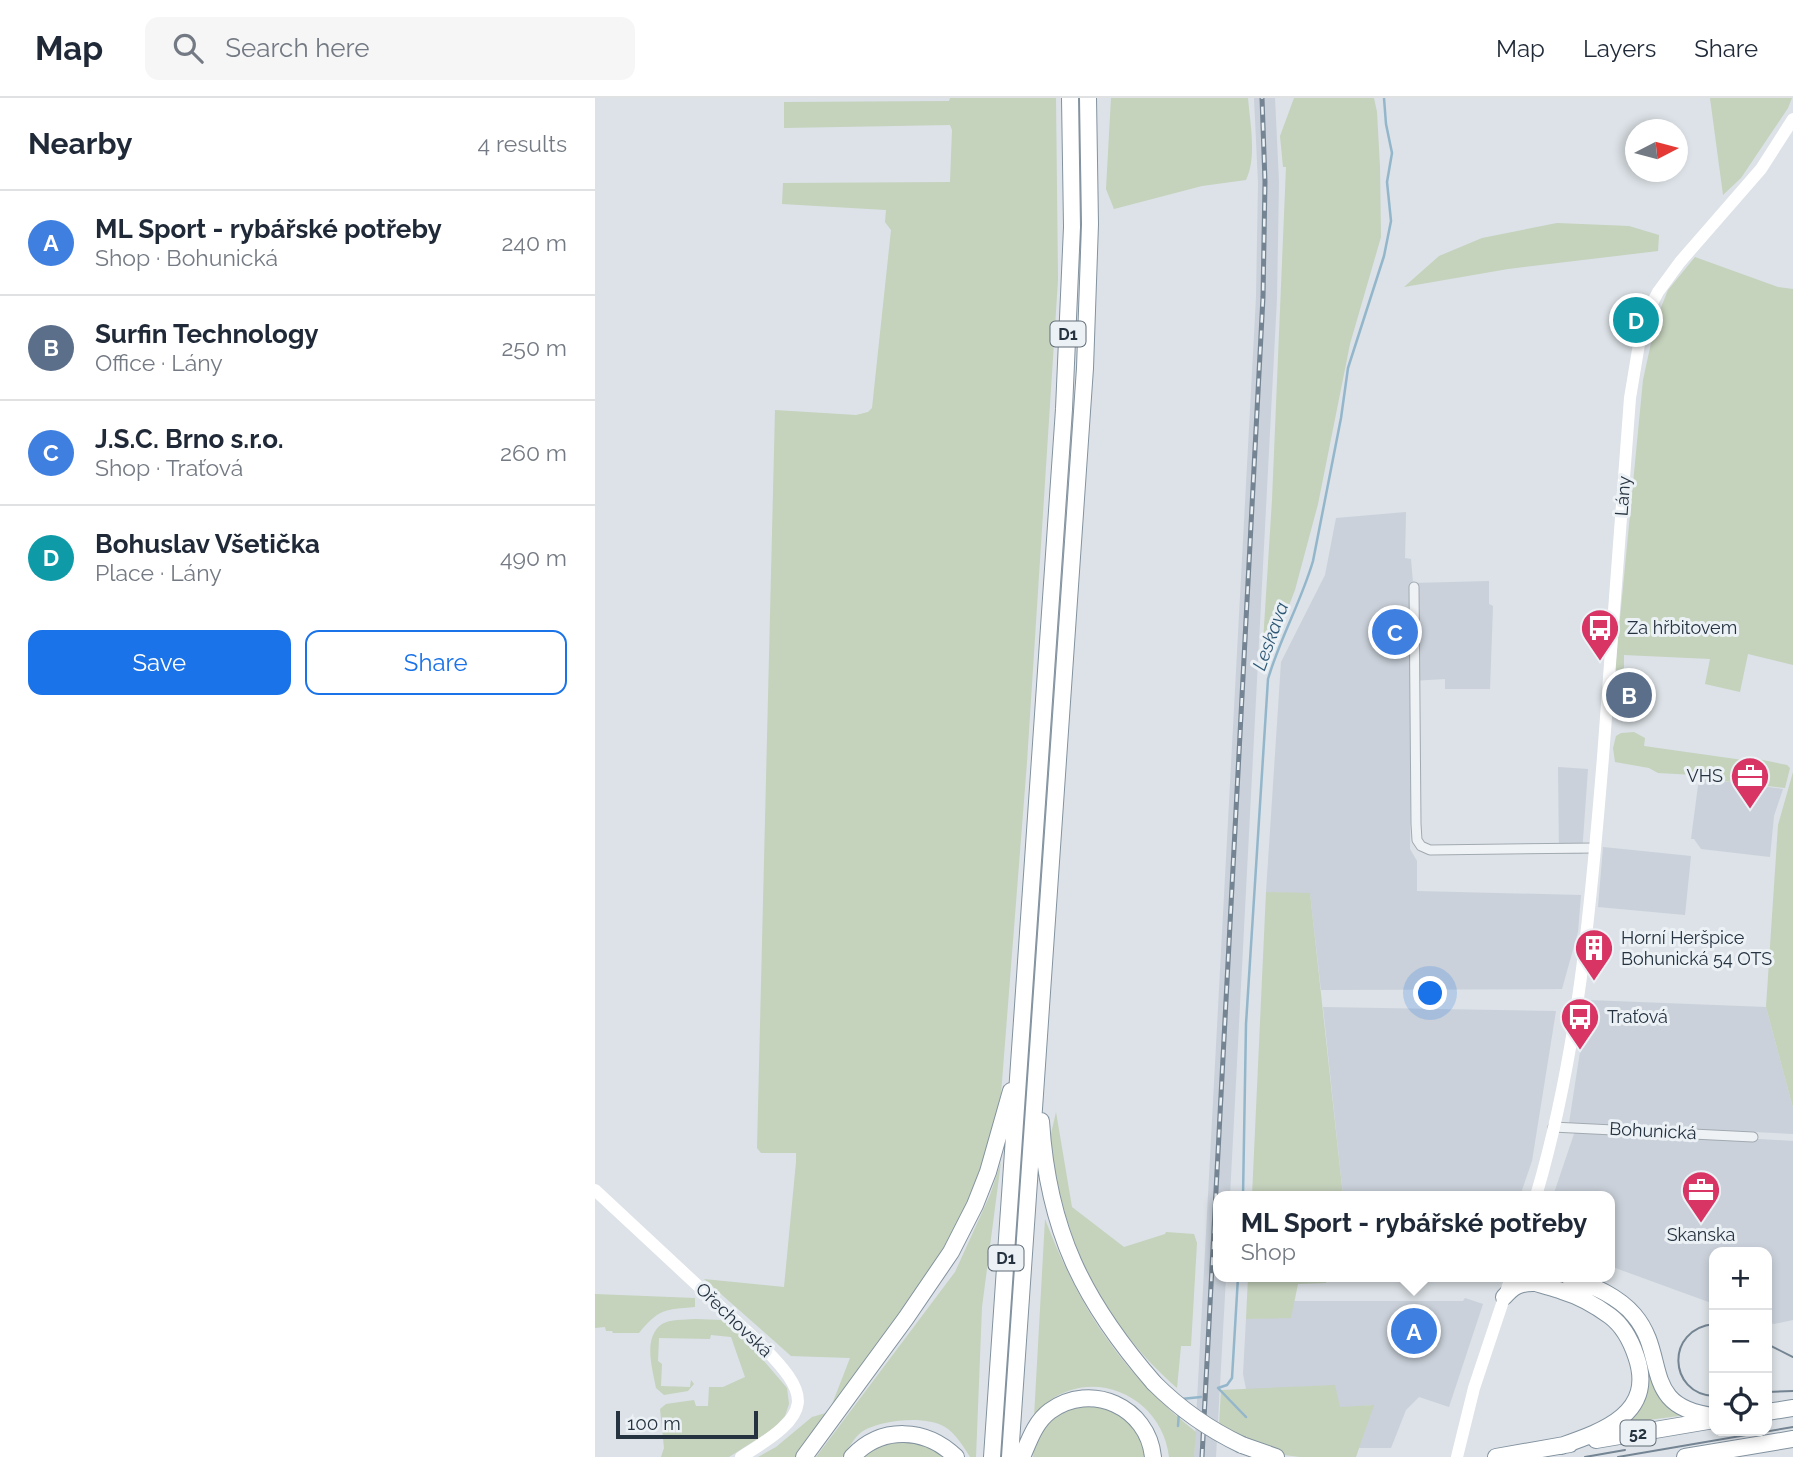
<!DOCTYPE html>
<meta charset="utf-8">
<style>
body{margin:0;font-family:Raleway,sans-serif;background:#f6f6f7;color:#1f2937}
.controls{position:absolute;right:21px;bottom:21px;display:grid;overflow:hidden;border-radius:14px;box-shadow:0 4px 10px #0003}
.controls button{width:63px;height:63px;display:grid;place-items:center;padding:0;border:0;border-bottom:2px solid #e0e1e3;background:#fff;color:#1f2937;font:35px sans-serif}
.compass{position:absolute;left:1030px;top:21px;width:63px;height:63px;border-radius:50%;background:#fff;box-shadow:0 4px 10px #0003;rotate:84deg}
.scale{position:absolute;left:21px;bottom:18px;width:142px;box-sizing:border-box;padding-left:7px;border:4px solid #25323f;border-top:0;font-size:19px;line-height:24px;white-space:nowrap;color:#25323f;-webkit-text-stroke:5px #ebf1f5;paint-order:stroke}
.you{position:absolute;left:836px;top:896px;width:24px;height:24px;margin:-18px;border:5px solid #fff;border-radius:50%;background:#1a73e8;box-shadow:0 0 0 10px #1a73e833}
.badge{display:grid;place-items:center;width:46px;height:46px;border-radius:50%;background:#1a73e8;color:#fff;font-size:23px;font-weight:700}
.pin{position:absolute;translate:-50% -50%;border:4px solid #fff;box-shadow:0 2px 7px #0006}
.popup{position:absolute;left:618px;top:1093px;width:402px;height:91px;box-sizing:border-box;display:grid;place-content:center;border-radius:14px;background:#fff;filter:drop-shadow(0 2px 5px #0005);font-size:23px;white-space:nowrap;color:#747a83}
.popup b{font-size:26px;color:#1f2937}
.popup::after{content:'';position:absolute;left:50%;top:100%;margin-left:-14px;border:14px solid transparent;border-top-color:#fff}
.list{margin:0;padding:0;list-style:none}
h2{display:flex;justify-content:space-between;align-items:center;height:91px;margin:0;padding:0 28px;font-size:30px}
h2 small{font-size:23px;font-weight:400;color:#747a83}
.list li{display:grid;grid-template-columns:46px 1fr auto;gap:21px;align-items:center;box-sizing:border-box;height:105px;padding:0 28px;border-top:2px solid #e0e1e3}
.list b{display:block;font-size:26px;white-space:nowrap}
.list p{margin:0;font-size:23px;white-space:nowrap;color:#747a83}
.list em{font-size:23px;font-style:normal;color:#747a83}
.actions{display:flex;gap:14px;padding:21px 28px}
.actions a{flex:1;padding:16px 0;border:2px solid #1a73e8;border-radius:14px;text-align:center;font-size:24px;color:#1a73e8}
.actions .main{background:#1a73e8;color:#fff}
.icon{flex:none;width:38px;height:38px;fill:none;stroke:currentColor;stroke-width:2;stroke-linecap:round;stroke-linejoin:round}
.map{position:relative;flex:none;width:1198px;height:1359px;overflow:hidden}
header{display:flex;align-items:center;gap:42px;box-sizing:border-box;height:98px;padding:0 35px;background:#fff;border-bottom:2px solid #e0e1e3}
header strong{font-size:33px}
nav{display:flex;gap:38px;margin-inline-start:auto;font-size:24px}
.search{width:490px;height:63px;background:#f6f6f7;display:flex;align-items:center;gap:18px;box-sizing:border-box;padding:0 24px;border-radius:14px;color:#747a83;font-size:26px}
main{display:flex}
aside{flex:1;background:#fff}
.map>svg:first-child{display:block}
.built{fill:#cad1da}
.green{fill:#c5d2bc}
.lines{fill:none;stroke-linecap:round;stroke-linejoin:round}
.stream{stroke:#93b6cb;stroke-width:2.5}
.street-casing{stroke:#a1aab1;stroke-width:11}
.highway-casing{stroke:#82929f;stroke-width:18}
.street{stroke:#eff2f5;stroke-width:9}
.secondary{stroke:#fff;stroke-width:12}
.highway{stroke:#fff;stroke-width:16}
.tram{stroke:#748492;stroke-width:2}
.rail-casing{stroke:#748492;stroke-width:5}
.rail{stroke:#ebf1f5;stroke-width:2.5;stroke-dasharray:8;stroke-linecap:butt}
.highway-bridge-casing{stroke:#82929f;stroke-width:18;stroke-linecap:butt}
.highway-bridge{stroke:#fff;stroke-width:16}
.labels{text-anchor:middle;stroke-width:6;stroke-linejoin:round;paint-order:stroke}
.shield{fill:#ebf1f5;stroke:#606b76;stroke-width:2}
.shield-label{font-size:16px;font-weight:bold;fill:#25323f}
.street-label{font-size:18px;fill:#25323f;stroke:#ebf1f5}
.poi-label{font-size:18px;fill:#25323f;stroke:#ebf1f5;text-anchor:start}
.water-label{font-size:19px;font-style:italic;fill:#2c5775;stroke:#ebf1f5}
</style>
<header>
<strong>Map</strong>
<div class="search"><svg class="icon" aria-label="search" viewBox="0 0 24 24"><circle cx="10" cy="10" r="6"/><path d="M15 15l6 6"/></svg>Search here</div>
<nav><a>Map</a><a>Layers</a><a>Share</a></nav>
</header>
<main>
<aside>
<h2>Nearby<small>4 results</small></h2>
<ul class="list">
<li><span class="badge" style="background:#3f7fe0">A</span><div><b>ML Sport - rybářské potřeby</b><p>Shop · Bohunická</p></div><em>240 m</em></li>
<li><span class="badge" style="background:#5c6f8a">B</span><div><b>Surfin Technology</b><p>Office · Lány</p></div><em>250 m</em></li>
<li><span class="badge" style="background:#3f7fe0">C</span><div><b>J.S.C. Brno s.r.o.</b><p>Shop · Traťová</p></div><em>260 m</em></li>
<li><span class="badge" style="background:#0f9aa8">D</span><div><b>Bohuslav Všetička</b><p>Place · Lány</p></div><em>490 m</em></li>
</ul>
<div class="actions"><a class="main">Save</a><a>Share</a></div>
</aside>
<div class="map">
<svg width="1198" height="1359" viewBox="0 0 1198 1359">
<rect width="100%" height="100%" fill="#dce2e7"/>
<path class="built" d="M659,0H680L684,84L682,200L635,1098H623V1179H631L621,1359H599L661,199L663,85Z
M811,414L810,460L816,461L818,485L894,483V506L898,508L895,591H850V581L817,583L815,751L822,763V793L986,797L983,834L967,891L726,892L715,796L671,794L686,564L730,477L741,420Z
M963,669L993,671L987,756H964Z
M1104,680L1188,691L1179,718L1175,759L1106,751L1099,741H1096Z
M1008,749L1096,758L1090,817L1003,809Z
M993,902L1171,909L1198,1010V1036L974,1025Z
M728,909L961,913L937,1063L925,1098H748Z
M981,1030L1198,1043V1222L1179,1226L1172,1224V1154H1119V1206L1015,1168V1098H958Z
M870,1200L888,1206L854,1309L824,1299L811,1312L796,1350H764L778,1307L745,1310L651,1291L648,1276L651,1221L696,1219L699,1203H868Z"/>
<path class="green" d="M355,0H461L463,182L432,664L406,996L385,1079L353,1148L202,1359H163L181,1349L217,1319L234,1314L255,1260L196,1258L109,1181L189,1189L201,1064V1055H166L162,1050L180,312L261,317L273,314L277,310L296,132L290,124L291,112L187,106L188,85L355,84L357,32L355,27L189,30V4L354,3Z
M516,0H653C655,25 662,59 651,82L607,88L519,111L511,91Z
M699,0H779L782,14L785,69L786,139L755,246L723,406L700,492L673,562L667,560L677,402L691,69H688L685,38Z
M1115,0H1197L1193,10L1146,80L1128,97Z
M962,125L1034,128L1064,137L1063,153L913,171L809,189L844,158L887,140Z
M1100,159L1183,189L1198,191V567L1153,556L1145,594L1110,586L1115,561L1029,557V574L1020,572L1048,282L1061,222L1073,192Z
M1039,634L1050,640L1049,648L1162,664L1163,661L1192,667L1195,670L1190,690L1104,680L1099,677L1063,675L1054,670L1020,664L1018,650L1021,638L1026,635Z
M1198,674V1010L1171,909L1183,727Z
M671,794L715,795L748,1098H657Z
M461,1014L477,1109L529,1149L570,1136L571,1134L599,1136L602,1145L596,1248H586L582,1290C518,1234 479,1166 462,1082C460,1072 456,1061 455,1051C454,1039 459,1025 461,1014Z
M406,1064L387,1209L381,1359H375C369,1349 360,1335 350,1329C330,1317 287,1322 268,1333C260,1338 253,1351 247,1359H221L360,1174L395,1097Z
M450,1121C484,1210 526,1274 601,1334L599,1359H574C568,1302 503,1268 454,1303C449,1307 444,1314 439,1319Z
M653,1179H731V1185L703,1186L696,1220L651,1221Z
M0,1196L100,1200V1209C69,1212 65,1210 44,1235H18L17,1233H11L10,1229L0,1230Z
M1014,1206C1044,1217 1043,1253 1056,1276C1064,1290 1076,1303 1086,1316L1084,1318L1030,1325L1048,1287L1010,1207Z
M100,1221L127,1222L140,1229L192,1290L194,1306L190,1318L178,1331L134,1359H66L69,1350L65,1311L71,1306L99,1302L101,1308H113L114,1289H128L150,1279L136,1239L116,1237L115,1241L64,1240L63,1263L67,1266L66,1288L95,1289L96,1282L99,1286L93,1293L69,1297L61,1290C58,1272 47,1240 67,1226C75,1221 90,1222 100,1221Z
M740,1287L745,1309L779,1307L761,1359H705L673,1355L624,1328L626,1292Z
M504,1304L533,1316L555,1359H438C444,1319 468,1310 504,1304Z
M306,1342L333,1347L349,1359H267L280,1349Z"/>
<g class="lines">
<path class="stream" d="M648,1098L651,926L673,581C685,540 706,504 718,463L746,320L753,270L789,158L796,123L792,84L797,55L791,26L789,0
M643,1179L637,1280L632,1287L623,1290L651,1319
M586,1301L606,1299
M583,1328L584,1314"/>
<g class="street-casing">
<path id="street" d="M819,489L821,726L822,742L826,748L835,752L1000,750
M958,1029L1158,1039"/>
</g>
<g class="highway-casing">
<path id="highway" d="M446,1023C453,1133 488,1203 559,1285
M926,1179C939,1186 953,1188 967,1193C984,1198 1000,1207 1015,1218C1027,1227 1036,1243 1041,1258C1061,1315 1009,1333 966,1348
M974,1179C997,1188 1022,1197 1039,1217C1074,1258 1044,1309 1119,1318
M909,1199C918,1189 924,1185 938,1185
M1172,1314L1198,1310
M1001,1342L1119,1322
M647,1347L681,1359
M209,1359L311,1220L356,1154L380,1107L393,1074L416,993
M257,1359C287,1327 331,1330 361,1359
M397,1359L469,311L477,129L475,0
M415,1359L490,270L495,126L493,0
M427,1359C434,1343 440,1324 455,1313C496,1283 553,1309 558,1359
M901,1359L975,1346
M1090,1359L1198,1341"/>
</g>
<use href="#street" class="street"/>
<path class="secondary" d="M0,1092L159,1240C221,1300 218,1315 146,1359
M941,1098C983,956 996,806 1008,659C1017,540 1026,420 1035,300L1046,234L1053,213L1063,194L1085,164L1166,71L1198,21
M862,1359L879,1290L916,1179"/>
<use href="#highway" class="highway"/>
<path class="tram" d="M1119,1226C1070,1231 1073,1296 1119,1298
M1172,1246L1198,1259
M1172,1294L1198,1293
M990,1359L1030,1352
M1023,1359L1198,1329"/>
<g class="rail-casing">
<path id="rail" d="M607,1359L668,199L670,84L667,0"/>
</g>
<use href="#rail" class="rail"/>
<g class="highway-bridge-casing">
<path id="highway-bridge" d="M559,1285C585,1311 613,1331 647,1347"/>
</g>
<use href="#highway-bridge" class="highway-bridge"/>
</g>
<defs>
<g id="bus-pin" transform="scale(2.0125)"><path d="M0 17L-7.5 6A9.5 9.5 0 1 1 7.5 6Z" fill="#d83565" stroke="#ebf1f5"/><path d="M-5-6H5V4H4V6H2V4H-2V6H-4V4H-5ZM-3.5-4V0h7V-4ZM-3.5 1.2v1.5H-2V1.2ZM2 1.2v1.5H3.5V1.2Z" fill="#fff"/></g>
<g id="office-pin" transform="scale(2.0125)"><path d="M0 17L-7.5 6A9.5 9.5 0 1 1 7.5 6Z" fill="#d83565" stroke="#ebf1f5"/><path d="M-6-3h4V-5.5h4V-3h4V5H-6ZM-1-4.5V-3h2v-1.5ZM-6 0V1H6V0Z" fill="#fff"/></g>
<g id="building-pin" transform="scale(2.0125)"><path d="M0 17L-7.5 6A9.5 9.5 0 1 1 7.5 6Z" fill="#d83565" stroke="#ebf1f5"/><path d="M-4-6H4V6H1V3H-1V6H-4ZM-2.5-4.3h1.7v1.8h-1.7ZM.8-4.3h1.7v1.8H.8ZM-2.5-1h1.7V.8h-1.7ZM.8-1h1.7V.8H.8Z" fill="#fff"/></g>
</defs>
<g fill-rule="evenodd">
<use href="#bus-pin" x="1005" y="530"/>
<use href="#office-pin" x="1155" y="678"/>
<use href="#building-pin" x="999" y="850"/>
<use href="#bus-pin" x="985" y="919"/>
<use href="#office-pin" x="1106" y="1092"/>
</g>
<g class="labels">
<g class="shield">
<rect x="455.5" y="223.5" width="35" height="25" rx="5"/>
<rect x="393.5" y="1147.5" width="35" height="25" rx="5"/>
<rect x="1025.5" y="1322.5" width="35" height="25" rx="5"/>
</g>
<g class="shield-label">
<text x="473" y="242">D1</text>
<text x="411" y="1166">D1</text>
<text x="1043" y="1341">52</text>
</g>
<g class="street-label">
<text transform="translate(1028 398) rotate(-86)" y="6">Lány</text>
<text transform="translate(1058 1033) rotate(3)" y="6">Bohunická</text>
<text transform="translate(139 1222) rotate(44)" y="6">Ořechovská</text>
</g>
<g class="poi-label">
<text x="1032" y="536">Za hřbitovem</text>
<text x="1128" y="684" text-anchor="end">VHS</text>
<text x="1026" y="846">Horní Heršpice<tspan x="1026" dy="21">Bohunická 54 OTS</tspan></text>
<text x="1012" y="925">Traťová</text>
<text x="1106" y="1143" text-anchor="middle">Skanska</text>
</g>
<g class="water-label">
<text transform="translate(675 538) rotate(-70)" y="7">Leskava</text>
</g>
</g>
</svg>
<div class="controls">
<button>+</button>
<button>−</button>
<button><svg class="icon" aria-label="locate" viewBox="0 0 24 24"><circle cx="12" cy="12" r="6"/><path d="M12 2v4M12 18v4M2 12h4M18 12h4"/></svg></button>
</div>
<svg class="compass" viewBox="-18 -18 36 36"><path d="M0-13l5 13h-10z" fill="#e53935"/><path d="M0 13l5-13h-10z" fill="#747a83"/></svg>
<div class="scale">100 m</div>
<div class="you"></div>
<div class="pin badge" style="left:819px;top:1233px;background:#3f7fe0">A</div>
<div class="popup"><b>ML Sport - rybářské potřeby</b>Shop</div>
<div class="pin badge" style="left:1034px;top:597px;background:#5c6f8a">B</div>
<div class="pin badge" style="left:800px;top:534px;background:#3f7fe0">C</div>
<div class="pin badge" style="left:1041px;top:222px;background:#0f9aa8">D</div>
</div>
</main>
